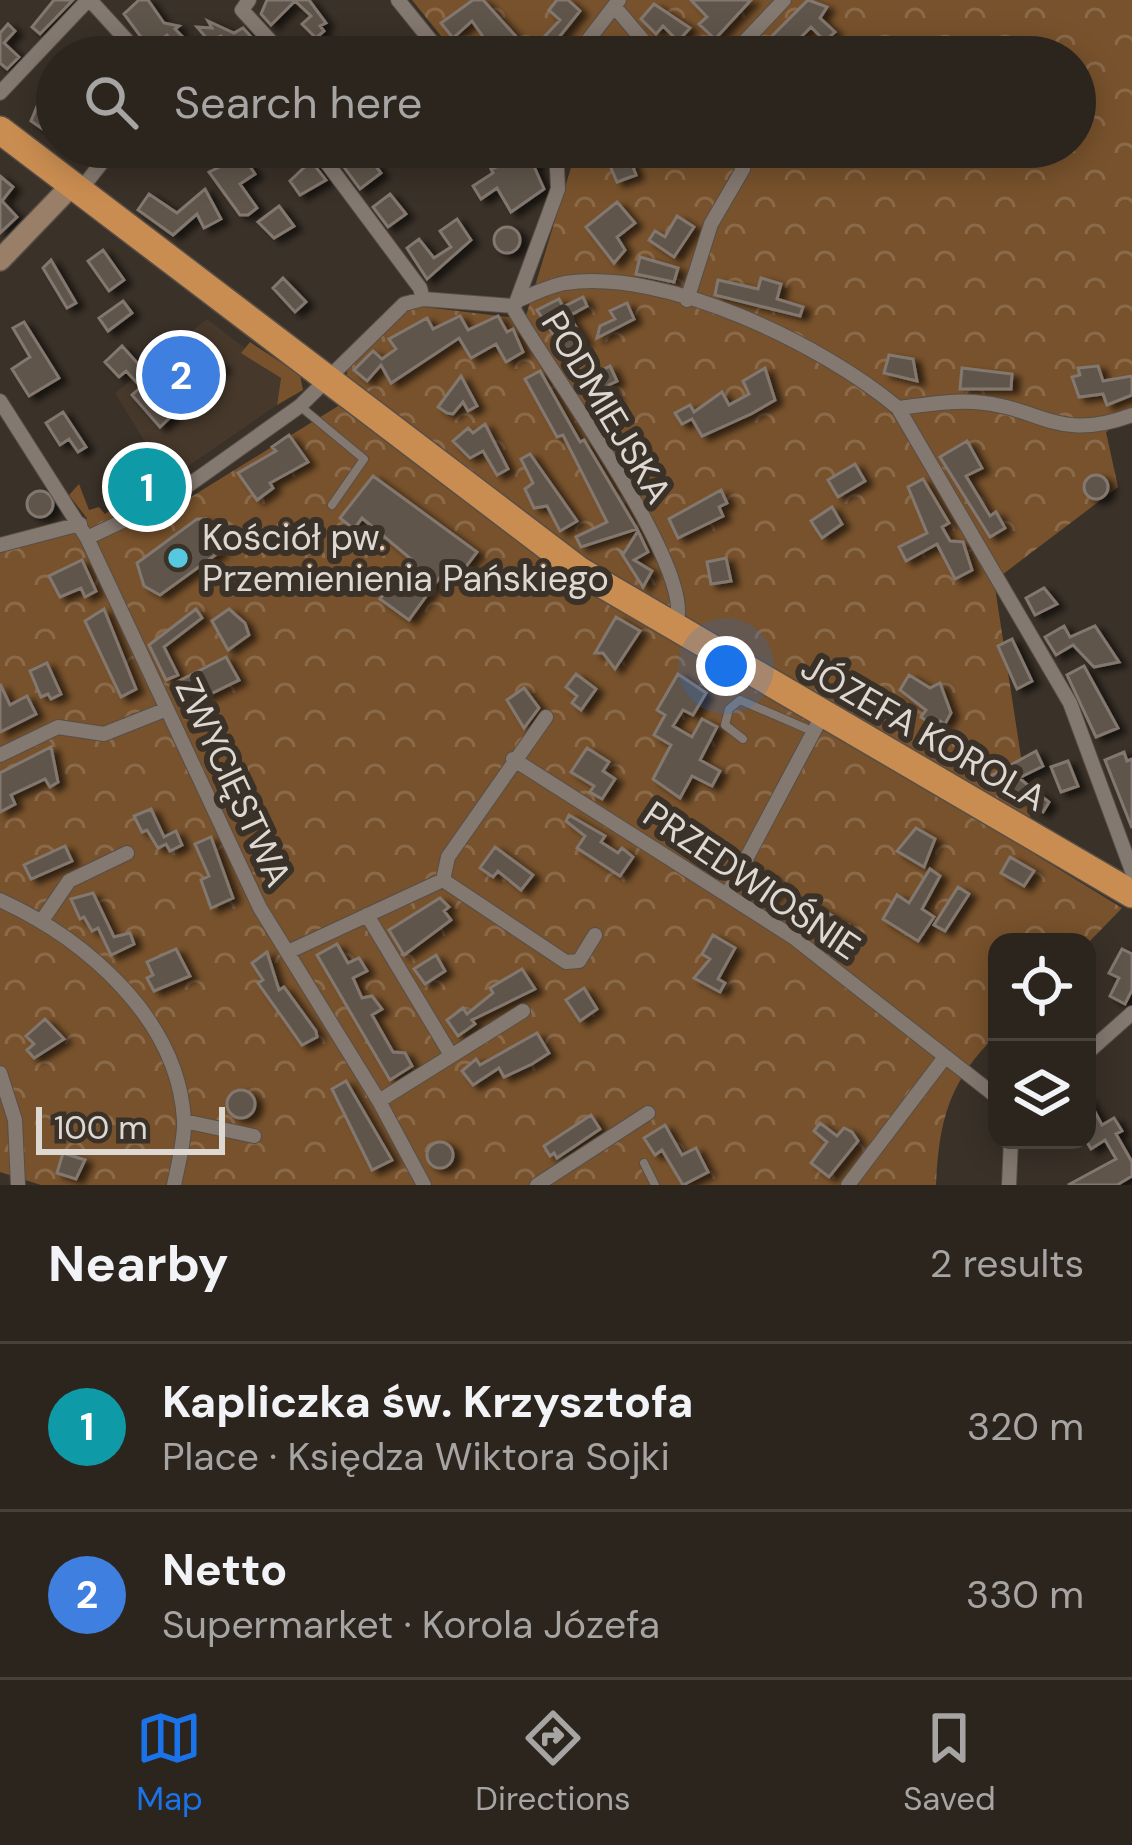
<!DOCTYPE html>
<meta charset="utf-8">
<style>
body{margin:0;font-family:"DM Sans",sans-serif;background:#342d27;color:#f1f3f6}
.controls{position:absolute;right:36px;bottom:36px;display:grid;overflow:hidden;border-radius:24px;box-shadow:0 6px 30px #0003}
.controls button{width:108px;height:108px;display:grid;place-items:center;padding:0;border:0;border-bottom:3px solid #48423c;background:#2c251e;color:#f1f3f6;font:60px sans-serif}
.scale{position:absolute;left:36px;bottom:30px;width:189px;box-sizing:border-box;padding-left:12px;border:6px solid #ded8d3;border-top:0;font-size:33px;line-height:42px;white-space:nowrap;color:#ded8d3;-webkit-text-stroke:9px #3a3128;paint-order:stroke}
.you{position:absolute;left:726px;top:666px;width:42px;height:42px;margin:-30px;border:9px solid #fff;border-radius:50%;background:#1a73e8;box-shadow:0 0 0 18px #1a73e833}
.badge{display:grid;place-items:center;width:78px;height:78px;border-radius:50%;background:#1a73e8;color:#fff;font-size:39px;font-weight:700}
.pin{position:absolute;translate:-50% -50%;border:6px solid #fff;box-shadow:0 3px 12px #0006}
.list{margin:0;padding:0;list-style:none}
h2{display:flex;justify-content:space-between;align-items:center;height:156px;margin:0;padding:0 48px;font-size:51px}
h2 small{font-size:39px;font-weight:400;color:#a6a5a4}
.list li{display:grid;grid-template-columns:78px 1fr auto;gap:36px;align-items:center;box-sizing:border-box;height:168px;padding:0 48px;border-top:3px solid #48423c}
.list b{display:block;font-size:45px;white-space:nowrap}
.list p{margin:0;font-size:39px;white-space:nowrap;color:#a6a5a4}
.list em{font-size:39px;font-style:normal;color:#a6a5a4}
.icon{flex:none;width:66px;height:66px;fill:none;stroke:currentColor;stroke-width:2;stroke-linecap:round;stroke-linejoin:round}
.map{position:relative;flex:none;width:1132px;height:1185px;overflow:hidden}
.search{position:absolute;background:#2c251e;box-shadow:0 6px 30px #0003;left:36px;right:36px;top:36px;height:132px;display:flex;align-items:center;gap:30px;box-sizing:border-box;padding:0 42px;border-radius:66px;color:#a6a5a4;font-size:45px}
.sheet{height:492px;background:#2c251e}
nav{display:flex;justify-content:space-around;align-items:center;box-sizing:border-box;height:168px;border-top:3px solid #48423c;background:#2c251e;font-size:33px;color:#a6a5a4}
nav a{display:grid;justify-items:center;gap:6px}
nav .on{color:#1a73e8}
.map>svg:first-child{display:block}
.built{fill:#46382b}
.green{fill:#78522c}
.park{fill:url(#park-crowns)}
.building{fill:#5e544b;stroke:#83786f;stroke-width:3;filter:url(#shadow)}
.lines{fill:none;stroke-linecap:round;stroke-linejoin:round}
.lane-casing{stroke:#564e47;stroke-width:10}
.street-casing{stroke:#564e47;stroke-width:16}
.secondary-casing{stroke:#564e47;stroke-width:24}
.highway-casing{stroke:#564e47;stroke-width:30}
.lane{stroke:#847970;stroke-width:8}
.street{stroke:#847970;stroke-width:14}
.secondary{stroke:#997f67;stroke-width:21}
.highway{stroke:#ca8d51;stroke-width:27}
.poi-dot{fill:#56c9e1;stroke:#3a3128;stroke-width:4.5}
.labels{text-anchor:middle;stroke-width:12;stroke-linejoin:round;paint-order:stroke}
.street-label{font-size:36px;fill:#ded8d3;stroke:#3a3128}
.poi-label{font-size:36px;fill:#ded8d3;stroke:#3a3128;text-anchor:start}
</style>
<div class="map">
<svg width="1132" height="1185" viewBox="0 0 1132 1185">
<defs>
<pattern id="park-crowns" width="20" height="18" patternUnits="userSpaceOnUse" patternTransform="scale(3)"><rect width="20" height="18" fill="#78522c"/><path d="M2 6a3 3 0 1 1 6 0M12 15a3 3 0 1 1 6 0" fill="none" stroke="#8b6a4a"/></pattern>
<filter id="shadow"><feDropShadow dx="7" dy="4" stdDeviation="3" flood-color="#0009"/></filter>
</defs>
<rect width="100%" height="100%" fill="#3a3128"/>
<path class="built" d="M207,319L245,348L242,353L281,378L277,405L168,480L115,393Z"/>
<path class="green" d="M250,342L300,375L303,390L277,405L281,378L241,353Z
M145,477L157,490L155,499L92,525L69,495L79,484L89,510L99,507L105,514L139,492L135,484Z"/>
<path class="park" d="M412,0H1132V415L1106,432L1118,487L994,581L1036,855L1122,908L1087,944L997,942V1034C949,1082 939,1119 936,1185H41L0,1172V544L71,522L186,500L343,403L348,366L408,305L525,319L573,161L570,147H1075V57H458Z"/>
<path class="building" d="M54,0H73L40,34L32,27Z
M139,0H148L164,23L179,26L175,29L182,36L173,43L167,35L149,48L124,14Z
M267,0H309L326,23L320,26L324,31L316,38L302,24L311,16L295,1L271,25L261,14Z
M473,0H483L530,52L560,20L549,10L557,0H568L580,11L560,36L568,44L555,57H517L504,42L485,57H465L484,38L472,21L453,38L441,23Z
M691,0H751L715,39L699,24L707,17Z
M808,0L827,7L820,18L835,32L825,41L811,27L781,57H751Z
M654,4L690,28L678,41L663,26L656,34L641,19Z
M208,21L234,33L243,28L255,41L242,55L221,36L209,41L197,27L212,28Z
M8,24L15,31L4,43L19,57L7,69L0,63V33Z
M38,104L57,119V139L31,121Z
M237,147L255,174L240,184L257,208L248,215H240L209,172L226,164L221,158Z
M329,147H387L369,157L381,173L360,189Z
M602,147H626L636,175L617,182Z
M535,153L538,162L533,164L544,189L511,212L497,188L481,199L473,186L493,173L491,169Z
M311,161L326,180L300,195L290,181Z
M0,176L13,187L2,201L17,217L0,233Z
M205,189L221,219L204,228L197,214L173,235L138,210L149,194L177,213Z
M390,194L406,214L388,227L373,207Z
M617,202L635,223L617,237L625,250L614,263L586,227Z
M279,206L294,226L274,238L258,222Z
M677,216L694,227L674,257L649,240L655,231L665,237Z
M457,219L471,240L427,279L407,248L419,239L434,258L451,247L440,231Z
M494 240a13 13 0 1 1 26 0a13 13 0 1 1-26 0Z
M103,250L124,280L109,291L88,261Z
M640,257L678,268L674,282L636,274Z
M51,260L76,303L67,308L43,268Z
M283,278L306,302L295,312L273,288Z
M761,278L781,284L777,299L803,307L800,316L715,295L718,280L758,289Z
M583,297L587,306L569,316L585,341L566,354L537,310L559,299L563,307Z
M123,301L132,313L108,331L99,318Z
M627,303L634,319L597,338L600,326L615,319L610,311Z
M460,316L468,330L498,316L507,332L513,329L523,352L506,362L496,344L471,358L459,338L391,383L381,365L367,381L354,370L373,351L382,359L396,349L389,339L427,318L433,329Z
M24,322L59,378L29,396L12,369L30,357L13,328Z
M190,337L223,367L160,427L132,395L141,387L126,371L119,377L105,362L122,346L148,375Z
M889,355L913,359L917,381L884,373Z
M610,366L617,381L609,385L616,400L607,405L600,390L592,394L585,379Z
M1098,366L1103,381L1132,376V395L1107,405L1103,394L1079,397L1072,377L1080,375L1078,368Z
M765,368L775,400L751,414L702,436L692,419L682,424L675,413L690,405L694,412L722,392L729,405L749,394L743,381Z
M962,368L1012,374L1011,389H960Z
M540,371L580,442L584,440L637,529L581,547L576,537L607,522L563,435L557,437L525,379Z
M461,376L477,406L468,411L463,402L453,414L447,413L438,407Z
M63,412L86,447L78,452L69,439L60,445L46,423Z
M485,424L508,469L497,475L483,451L470,458L453,441L468,428L473,433Z
M289,435L308,462L270,483L273,488L257,500L238,473L276,451L272,447Z
M967,441L982,468L966,476L990,516L996,512L1005,528L990,537L940,457Z
M530,454L577,521L560,531L547,506L534,508L525,489L533,483L521,459Z
M855,464L865,481L838,497L828,480Z
M1084 487a12 12 0 1 1 24 0a12 12 0 1 1-24 0Z
M373,476L477,552L462,572L450,563L409,620L380,599L411,559L362,518L354,529L340,518Z
M923,479L949,523L942,527L950,541L963,542L972,570L955,579L937,544L906,561L899,547L927,533L908,487Z
M721,490L727,503L719,507L723,516L678,538L669,519Z
M27 504a13 13 0 1 1 26 0a13 13 0 1 1-26 0Z
M832,507L842,524L822,538L811,521Z
M197,519H205L203,526L221,551L160,595L144,586L137,563Z
M638,531L648,552L634,560L652,571L643,587L620,551L624,553Z
M726,558L731,581L711,584L707,562Z
M82,560L96,591L85,597L81,588L60,597L49,576Z
M1044,588L1057,604L1035,615L1026,598Z
M104,609L136,689L121,697L85,621Z
M196,609L202,618L164,647L178,675L166,680L149,645Z
M229,609L245,623L249,635L228,650L212,621Z
M616,617L640,631L615,669L603,653H595Z
M1064,626L1070,637L1095,626L1119,662L1094,667L1073,645L1056,655L1045,637Z
M1012,639L1032,681L1017,689L998,646Z
M226,657L239,680L204,697L198,689L181,698L173,684Z
M47,663L61,694L51,699L48,694L41,697L30,671Z
M1084,666L1118,728L1096,737L1067,675Z
M576,674L596,689L581,710L572,703L577,696L566,687Z
M678,674L706,693L693,715L683,710L673,726L692,737L702,719L717,727L700,760L720,771L712,786L692,776L680,798L653,779L671,745L654,735L665,715L657,710Z
M909,675L930,688L940,683L951,713L945,724L940,721L936,727L921,717L926,710L900,690Z
M0,684L10,705L27,696L36,714L0,732Z
M524,688L539,708L524,728L507,700Z
M51,747L58,782L50,787L45,779L11,795L15,804L0,812V773Z
M587,748L609,762L603,771L615,779L602,799L590,792L594,786L571,772Z
M1036,751L1043,766L1019,778L1049,802L1043,812L992,784L989,777Z
M1124,752L1127,761L1132,759V828L1105,760Z
M1068,761L1078,786L1061,792L1051,767Z
M151,809L164,837L176,831L182,845L170,851L166,844L158,848L147,830L142,832L134,816Z
M569,815L605,836L601,842L618,853L622,848L633,857L620,876L577,848L585,836L566,821Z
M916,828L935,839L924,867L897,851Z
M211,837L233,898L211,908L201,880L209,876L195,844Z
M65,846L72,861L31,879L24,865Z
M495,847L533,875L521,890L498,871L493,877L480,868Z
M1010,857L1034,871L1024,886L1001,873Z
M754,868L781,883L772,899L745,884Z
M930,869L940,876L922,909L934,917L918,941L883,919L897,895L909,903Z
M958,887L969,894L945,931L934,925Z
M93,893L114,937L130,933L134,944L111,955L98,928L92,931L84,917L80,919L71,899Z
M799,897L849,925L836,947L789,913Z
M440,898L449,907L444,911L451,920L404,955L389,930Z
M713,935L735,948L718,979L725,983L720,992L694,978L710,959L702,954Z
M337,944L348,963L359,958L367,971L353,978L362,998L372,996L382,1009L372,1015L393,1052L405,1053L412,1066L390,1080L317,955Z
M176,949L190,976L154,991L147,978L153,975L147,962Z
M1122,949L1132,954V990L1125,1004L1110,996L1119,978L1109,973Z
M267,952L279,990L284,987L316,1031L317,1037L302,1045L258,983L263,980L252,963Z
M436,955L445,971L425,984L414,969Z
M522,969L535,989L472,1020L475,1024L458,1036L447,1020L463,1008L467,1014L493,993L490,988Z
M584,988L597,1009L580,1021L566,1000Z
M45,1019L64,1039L34,1058L27,1050L34,1044L26,1036Z
M537,1033L549,1053L532,1064L504,1077L499,1068L473,1085L462,1071L476,1059L480,1065Z
M346,1081L392,1160L372,1170L332,1089Z
M227 1104a14 14 0 1 1 28 0a14 14 0 1 1-28 0Z
M1087,1097L1102,1125L1114,1118L1122,1131L1116,1134L1132,1162V1176L1117,1185H1068L1116,1159L1105,1140L1091,1149L1087,1142Z
M591,1115L600,1129L557,1158L554,1153L550,1156L544,1146Z
M820,1123L837,1136L844,1128L852,1132L858,1141L829,1177L811,1163L827,1142L814,1131Z
M665,1125L682,1155L696,1148L708,1172L683,1185L662,1150L655,1155L644,1138Z
M427 1155a13 13 0 1 1 26 0a13 13 0 1 1-26 0Z
M63,1153L85,1160L76,1179L57,1173Z"/>
<g class="lines">
<g class="lane-casing">
<path id="lane" d="M301,407L364,459L332,505
M743,739L725,725L729,709L740,700L812,731
M644,1163L655,1185"/>
</g>
<g class="street-casing">
<path id="street" d="M90,0L142,57
M249,0L242,10L285,57
M398,0L444,57
M614,6L657,57
M575,57L619,0
M730,57L784,0
M0,93L88,0
M315,147L420,288L423,299
M89,179L114,147
M521,299C535,293 550,286 565,283C666,268 823,345 898,408L1070,703L1132,871
M687,300L711,224L743,169L730,147
M516,303L558,189L556,147
M512,306C542,362 702,574 675,626
M0,401L87,538L260,908L379,1101L424,1185
M898,408C923,405 950,400 975,402C1042,407 1056,443 1132,415
M87,538L169,499L300,406L404,304L423,299L512,306
M0,545L80,524
M0,755L58,727L104,734L167,709
M513,759L793,937L997,1097
M443,880L448,857L546,717
M727,895L823,714
M0,900C85,939 178,1018 184,1120C185,1140 178,1165 174,1185
M367,915L451,1055
M43,919L69,881L127,853
M288,952L443,880L566,962L579,961L595,935
M1087,1053L1132,1013
M0,1073L15,1120L18,1185
M379,1101L523,1011
M184,1121L254,1136
M537,1185L648,1113
M848,1185L945,1057
M1009,1185L1011,1140"/>
</g>
<g class="secondary-casing">
<path id="secondary" d="M0,260L72,185"/>
</g>
<g class="highway-casing">
<path id="highway" d="M0,130L580,571L1132,894"/>
</g>
<use href="#lane" class="lane"/>
<use href="#street" class="street"/>
<use href="#secondary" class="secondary"/>
<use href="#highway" class="highway"/>
</g>
<circle class="poi-dot" cx="178" cy="558" r="12"/>
<g class="labels">
<g class="street-label">
<text transform="translate(607 407) rotate(59)" y="13">PODMIEJSKA</text>
<text transform="translate(924 732) rotate(30)" y="13">JÓZEFA KOROLA</text>
<text transform="translate(234 782) rotate(65)" y="13">ZWYCIĘSTWA</text>
<text transform="translate(752 880) rotate(34)" y="13">PRZEDWIOŚNIE</text>
</g>
<g class="poi-label">
<text x="202" y="550">Kościół pw.<tspan x="202" dy="41">Przemienienia Pańskiego</tspan></text>
</g>
</g>
</svg>
<div class="controls">
<button><svg class="icon" aria-label="locate" viewBox="0 0 24 24"><circle cx="12" cy="12" r="6"/><path d="M12 2v4M12 18v4M2 12h4M18 12h4"/></svg></button>
<button><svg class="icon" aria-label="layers" viewBox="0 0 24 24"><path d="M12 4l9 5-9 5-9-5zM3 14l9 5 9-5"/></svg></button>
</div>
<div class="scale">100 m</div>
<div class="you"></div>
<div class="pin badge" style="left:147px;top:487px;background:#0f9aa8">1</div>
<div class="pin badge" style="left:181px;top:375px;background:#3f7fe0">2</div>
<div class="search"><svg class="icon" aria-label="search" viewBox="0 0 24 24"><circle cx="10" cy="10" r="6"/><path d="M15 15l6 6"/></svg>Search here</div>
</div>
<section class="sheet">
<h2>Nearby<small>2 results</small></h2>
<ul class="list">
<li><span class="badge" style="background:#0f9aa8">1</span><div><b>Kapliczka św. Krzysztofa</b><p>Place · Księdza Wiktora Sojki</p></div><em>320 m</em></li>
<li><span class="badge" style="background:#3f7fe0">2</span><div><b>Netto</b><p>Supermarket · Korola Józefa</p></div><em>330 m</em></li>
</ul>
</section>
<nav>
<a class="on"><svg class="icon" aria-label="map" viewBox="0 0 24 24"><path d="M3 6l6-2 6 2 6-2v14l-6 2-6-2-6 2zM9 4v14M15 6v14"/></svg>Map</a>
<a><svg class="icon" aria-label="directions" viewBox="0 0 24 24"><path d="M12 3l9 9-9 9-9-9zM9 14v-3h6M13 9l2 2-2 2"/></svg>Directions</a>
<a><svg class="icon" aria-label="saved" viewBox="0 0 24 24"><path d="M7 4h10v16l-5-4-5 4z"/></svg>Saved</a>
</nav>
